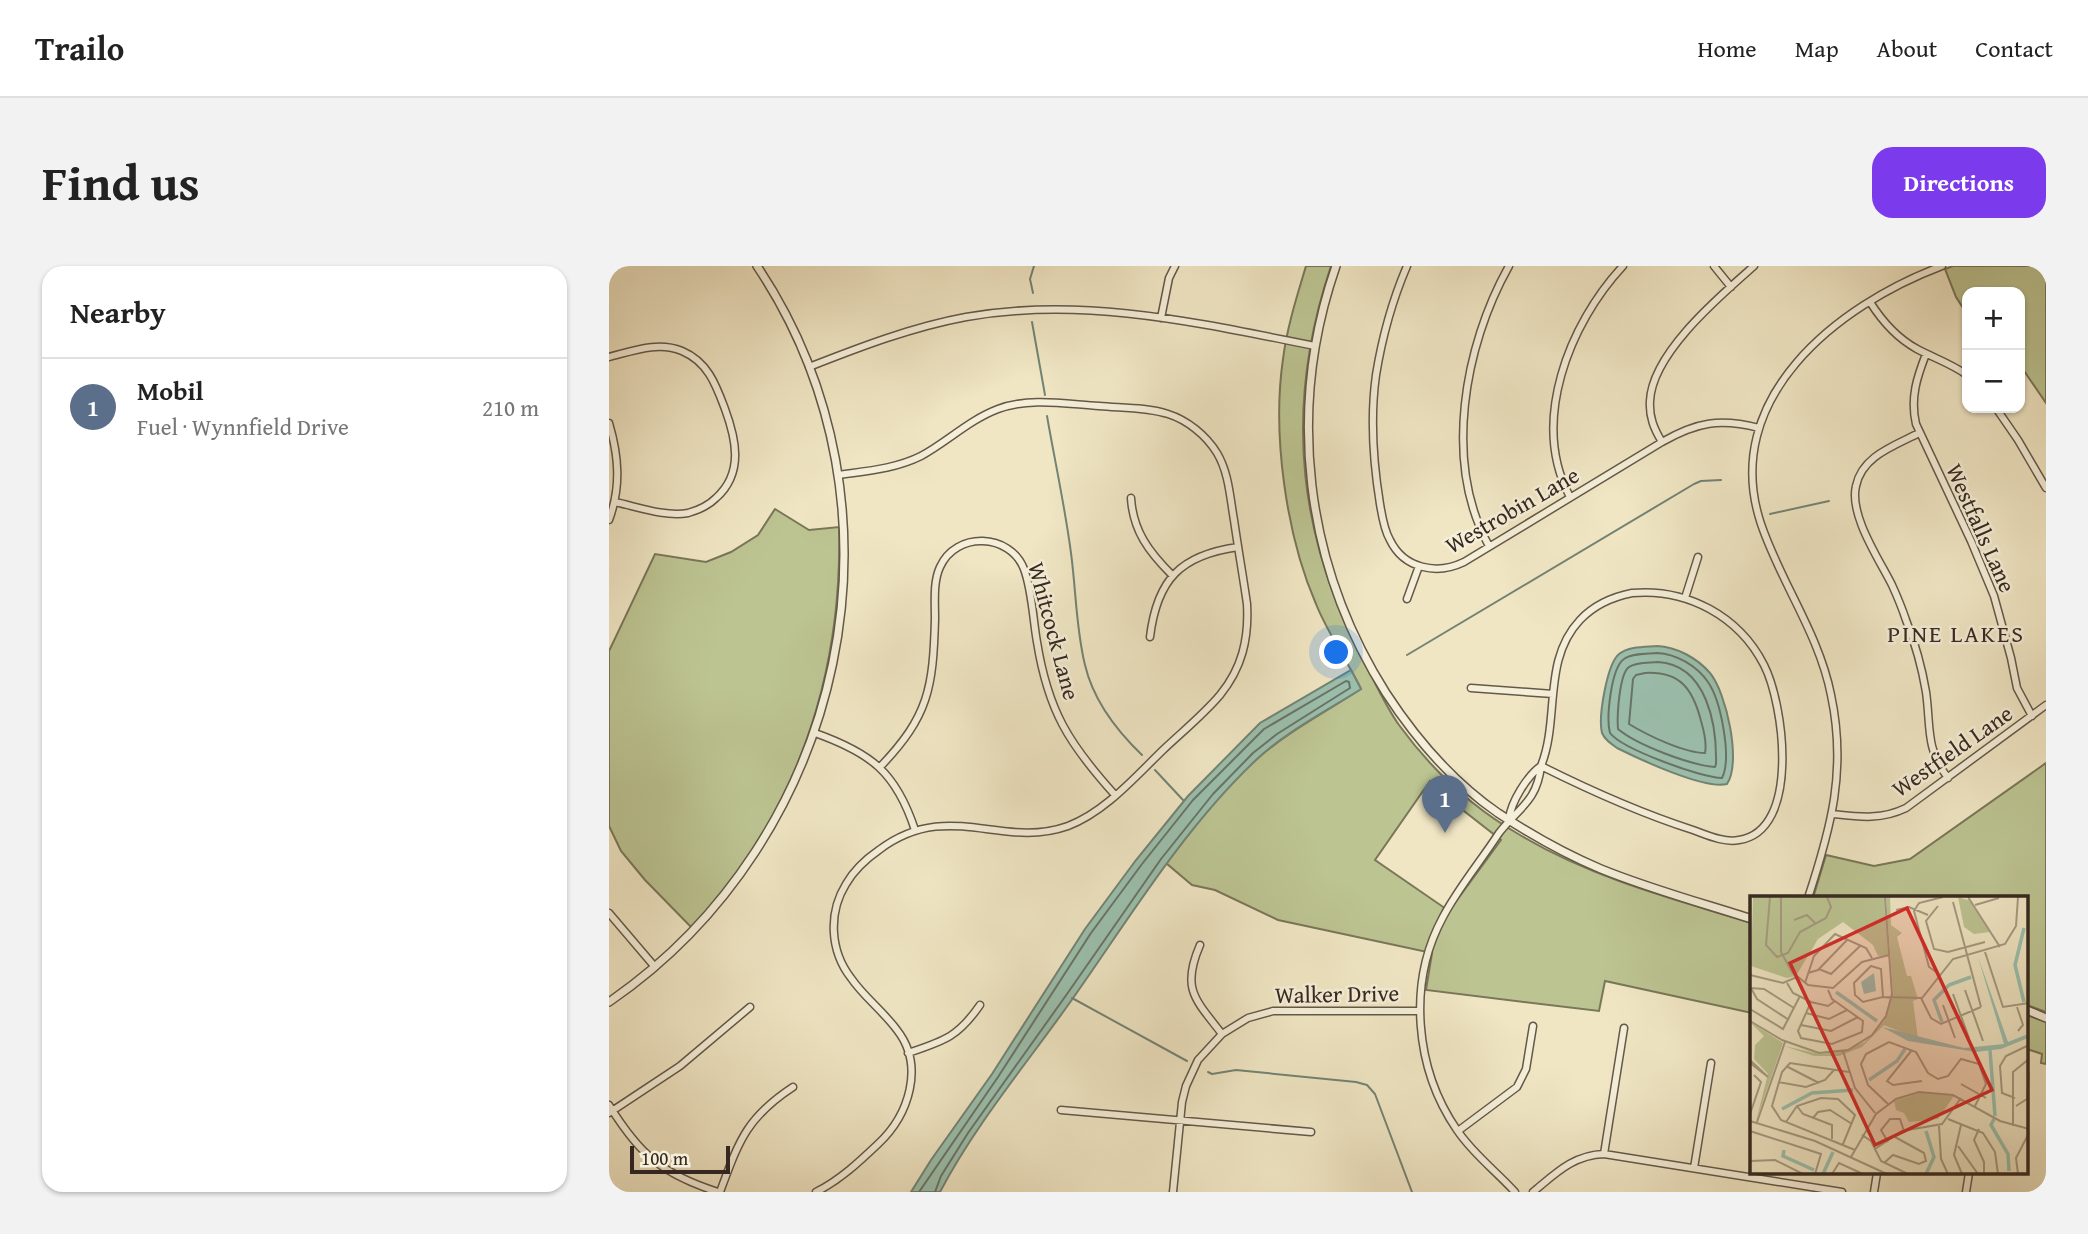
<!DOCTYPE html>
<meta charset="utf-8">
<style>
body{margin:0;font-family:"Gentium Book Plus",serif;background:#f2f2f2;color:#222}
.controls{position:absolute;right:21px;top:21px;display:grid;overflow:hidden;border-radius:14px;box-shadow:0 2px 5px #0004}
.controls button{width:63px;height:63px;display:grid;place-items:center;padding:0;border:0;border-bottom:2px solid #e0e0e0;background:#fff;color:#222;font:35px sans-serif}
.scale{position:absolute;left:21px;bottom:18px;width:100px;box-sizing:border-box;padding-left:7px;border:4px solid #362820;border-top:0;font-size:19px;line-height:24px;white-space:nowrap;color:#362820;-webkit-text-stroke:5px #f5efd9;paint-order:stroke}
.you{position:absolute;left:728px;top:387px;width:24px;height:24px;margin:-18px;border:5px solid #fff;border-radius:50%;background:#1a73e8;box-shadow:0 0 0 10px #1a73e833}
.badge{display:grid;place-items:center;width:46px;height:46px;border-radius:50%;background:#7c3aed;color:#fff;font-size:23px;font-weight:700}
.pin{position:absolute;translate:-50% -58px;filter:drop-shadow(0 2px 4px #0008)}
.pin::after{content:'';position:absolute;top:37px;width:24px;height:21px;background:inherit;clip-path:polygon(0 0,100% 0,50% 100%)}
.list{margin:0;padding:0;list-style:none}
h2{display:flex;justify-content:space-between;align-items:center;height:91px;margin:0;padding:0 28px;font-size:30px}
h2 small{font-size:23px;font-weight:400;color:#767676}
.list li{display:grid;grid-template-columns:46px 1fr auto;gap:21px;align-items:center;box-sizing:border-box;height:98px;padding:0 28px;border-top:2px solid #e0e0e0}
.list b{display:block;font-size:26px;white-space:nowrap}
.list p{margin:0;font-size:23px;white-space:nowrap;color:#767676}
.list em{font-size:23px;font-style:normal;color:#767676}
.map{position:relative;flex:none;width:1437px;height:926px;overflow:hidden;border-radius:21px}
header{display:flex;align-items:center;gap:42px;box-sizing:border-box;height:98px;padding:0 35px;background:#fff;border-bottom:2px solid #e0e0e0}
header strong{font-size:33px}
nav{display:flex;gap:38px;margin-inline-start:auto;font-size:24px}
.intro{display:flex;align-items:center;justify-content:space-between;box-sizing:border-box;height:168px;padding:0 42px}
h1{margin:0;font-size:49px}
.button{padding:18px 32px;border-radius:21px;background:#7c3aed;color:#fff;font-size:24px;font-weight:700}
main{display:flex;gap:42px;padding:0 42px}
aside{flex:1;background:#fff;border-radius:21px;box-shadow:0 2px 5px #0004}
.map>svg:first-child{display:block}
.green{fill:#bcc492;stroke:#797659;stroke-width:2;fill-rule:evenodd}
.water{fill:#9bc0ae;stroke:#738375;stroke-width:2}
.lines{fill:none;stroke-linecap:round;stroke-linejoin:round}
.shore{stroke:#687467;stroke-width:2}
.stream{stroke:#738375;stroke-width:2}
.minor-casing{stroke:#645849;stroke-width:9}
.tertiary-casing{stroke:#645849;stroke-width:10}
.minor{stroke:#f5efd9;stroke-width:6}
.tertiary{stroke:#f5efd9;stroke-width:7}
.labels{text-anchor:middle;stroke-width:5;stroke-linejoin:round;paint-order:stroke}
.street-label{font-size:23px;fill:#362820;stroke:#f5efd9}
.neighbourhood-label{font-size:24px;letter-spacing:2px;fill:#362820;stroke:#f5efd9}
.inset-river{fill:none;stroke:#9bc0ae;stroke-width:3.5}
.inset-road{fill:none;stroke:#a69a82;stroke-width:2}
.view{fill:#d62828;fill-opacity:0.15;stroke:#d62828;stroke-width:3.5}
.inset-edge{fill:none;stroke:#362820;stroke-width:3.5}
</style>
<header>
<strong>Trailo</strong>
<nav><a>Home</a><a>Map</a><a>About</a><a>Contact</a></nav>
</header>
<div class="intro"><h1>Find us</h1><a class="button">Directions</a></div>
<main>
<aside>
<h2>Nearby<small></small></h2>
<ul class="list">
<li><span class="badge" style="background:#5c6f8a">1</span><div><b>Mobil</b><p>Fuel · Wynnfield Drive</p></div><em>210 m</em></li>
</ul>
</aside>
<div class="map">
<svg width="1437" height="926" viewBox="0 0 1437 926">
<rect width="100%" height="100%" fill="#f0e6c4"/>
<filter id="stains"><feTurbulence type="fractalNoise" baseFrequency=".00286" numOctaves="4"/><feColorMatrix values="0 0 0 0 .2 0 0 0 0 .09 0 0 0 0 .02 0 0 0 .5 -.17"/></filter>
<radialGradient id="worn" r=".72"><stop offset=".6" stop-color="#630" stop-opacity="0"/><stop offset="1" stop-color="#630" stop-opacity=".3"/></radialGradient>
<path class="green" d="M697,0H722C673,146 689,279 764,413C772,429 780,445 790,459C822,503 864,542 911,569C983,612 1064,633 1143,657V747L996,715L990,745L817,724L823,687L669,654L606,624L583,619L557,597C586,561 614,522 649,492C680,465 718,445 752,423C738,394 719,368 707,338C677,269 663,168 674,93C678,61 688,30 697,0ZM821,515L846,538L892,574L840,645L766,594Z
M1344,0H1437V137L1411,99V26H1358V48L1347,31L1336,3Z
M166,243L200,264L230,261C233,373 207,482 148,577C129,608 105,635 83,662L36,614L12,585L0,560V385L46,288L97,296L122,286L149,269Z
M1437,497V746L1418,739V632H1204L1217,589L1265,600L1301,593Z
M1418,749L1437,756V798L1432,797L1433,788L1418,783Z"/>
<path class="water" d="M1048,380C1068,381 1088,392 1101,407C1117,426 1133,496 1118,518C1096,524 1030,493 1008,482C1002,478 996,474 993,467C989,451 998,398 1010,388C1020,380 1037,381 1048,380Z
M742,404L752,423C719,444 675,467 647,494C571,566 517,658 457,742C414,802 365,861 331,926H302L322,894L383,808L476,663L527,594L579,530L651,457Z"/>
<g class="lines">
<path class="shore" d="M1048,387C1068,388 1088,400 1099,416C1112,435 1123,492 1113,512C1093,512 1013,483 1001,467C997,452 1002,402 1015,393C1023,387 1038,388 1048,387Z
M1049,396C1098,399 1108,459 1107,498L1106,501C1081,499 1028,479 1009,463C1008,451 1010,408 1020,401C1027,396 1040,397 1049,396Z
M1036,407C1071,405 1084,423 1092,455C1095,465 1098,477 1096,487C1075,487 1038,469 1020,458L1024,413L1027,409Z
M310,926L389,811L482,667L533,598L584,534L655,463L737,415L740,416L741,422L668,468L644,487L604,528L552,593L458,728L359,867L332,910L326,926"/>
<path class="stream" d="M424,27L421,13L425,0
M423,56L436,129
M438,150C446,196 456,241 462,287C467,324 467,363 476,399C484,433 508,465 533,489
M1161,248L1220,235
M798,389L1085,218L1092,215L1112,214
M546,504L574,534
M463,732L578,795
M599,806L603,808L627,804L747,816L758,819L766,828L803,926"/>
<g class="minor-casing">
<path id="minor" d="M798,0C783,35 773,72 767,109C761,152 764,195 771,238C773,250 775,264 781,274C795,303 828,309 855,296L1053,176C1088,156 1111,152 1150,162
M1105,0L1122,21
M1261,36C1273,55 1288,72 1308,83C1325,92 1343,98 1358,109
M552,52L560,12L566,0
M1317,88C1308,111 1301,132 1307,158L1362,275L1385,330L1402,392L1408,422L1423,450
M0,91C24,85 49,75 73,85C99,96 107,119 116,143C127,173 135,207 107,232C100,239 90,244 79,247C56,251 29,241 6,236
M200,101C251,81 303,61 357,51C475,30 590,57 706,80
M1387,142L1409,174L1437,222
M0,157C10,191 12,221 0,254
M1310,167C1285,180 1253,190 1247,220C1240,249 1270,293 1283,319C1288,330 1293,342 1297,354C1306,377 1313,402 1317,426C1322,461 1316,482 1339,512
M1053,176C1045,163 1040,151 1041,135C1043,87 1111,30 1145,0
M961,231C921,156 960,58 1014,0
M522,232C524,265 540,286 563,309
M880,280C834,197 855,80 900,0
M1023,327C1078,322 1130,350 1155,399C1175,438 1192,565 1130,574C1115,577 1098,569 1084,564C1031,547 982,525 932,500C951,453 933,394 971,354C985,339 1003,331 1023,327Z
M1076,332L1089,291
M798,333L810,300
M541,371C548,313 572,289 629,281
M862,422L944,428
M206,467C262,487 287,506 306,564
M271,501C320,450 324,422 326,353C326,336 324,316 331,301C347,265 401,267 415,303C423,324 424,354 428,376C439,445 460,478 506,529
M1224,548C1251,551 1272,554 1297,542L1437,439
M900,553C902,536 918,510 932,500C928,536 909,542 890,567C872,595 849,622 834,651C798,717 806,803 848,864C864,888 887,905 906,926
M1199,632C1222,562 1238,504 1222,429C1210,368 1172,317 1152,258C1110,132 1229,39 1333,0
M0,647L46,701
M591,679C572,723 586,733 613,768
M299,787C335,775 349,771 371,739
M0,839C31,889 53,908 109,926
M452,844L702,866
M0,847L71,800L141,741
M849,865L908,821L917,803L924,760
M995,888L1015,762
M1085,902L1102,797
M111,926C130,875 137,852 184,821
M207,926C231,914 250,896 269,878C300,849 316,800 288,764C274,745 255,731 242,712C221,685 219,647 237,618C245,604 257,593 270,584C339,532 392,584 459,560C496,546 526,511 554,484C573,466 594,449 611,429C633,402 640,373 638,338C634,310 629,282 625,254C621,232 620,207 608,187C597,169 578,154 559,148C537,141 512,142 490,140C457,138 421,131 389,143C360,154 338,176 312,190C286,203 257,205 229,209
M564,926L573,836L577,820L589,794L613,768L639,752L664,745H811
M924,926C946,908 964,889 995,888L1233,926
M1265,926L1268,907
M1357,926L1360,907"/>
</g>
<g class="tertiary-casing">
<path id="tertiary" d="M727,0C677,144 696,299 777,427C807,473 844,516 889,547C921,568 956,588 992,603C1041,623 1093,637 1143,653
M0,736C237,573 310,242 148,0
M1418,744L1437,752"/>
</g>
<use href="#minor" class="minor"/>
<use href="#tertiary" class="tertiary"/>
</g>
<g class="labels">
<g class="street-label">
<text transform="translate(903 244) rotate(-30)" y="8">Westrobin Lane</text>
<text transform="translate(1372 262) rotate(66)" y="8">Westfalls Lane</text>
<text transform="translate(445 365) rotate(75)" y="8">Whitcock Lane</text>
<text transform="translate(1343 485) rotate(-35)" y="8">Westfield Lane</text>
<text transform="translate(728 728) rotate(-1)" y="8">Walker Drive</text>
</g>
<g class="neighbourhood-label">
<text x="1347" y="376">PINE LAKES</text>
</g>
</g>
<g transform="translate(1141 630)">
<rect width="278" height="278" fill="#f0e6c4"/>
<path d="M3,1H135L139,59L128,60L123,49L93,26L68,43L46,80L37,82L1,70ZM136,1H140L141,29L152,37L147,41L157,80H161L168,103L163,105L168,143L134,129L112,151L89,160H64L34,150L70,158L91,156L115,146L134,125L143,97ZM208,1L221,5L240,36L224,38L214,31ZM0,126L33,147L6,225L18,178L4,163L5,149L14,140ZM173,196L204,200L188,223L159,226L154,217L146,214L144,205Z" fill="#bcc492"/>
<path d="M228,61L258,146L278,138V142L251,153L226,156L158,145L132,131L214,152L254,148ZM124,77L126,95L114,98L111,86Z" fill="#9bc0ae"/>
<path class="inset-river" d="M274,32L265,69L274,106M86,96L127,125M192,126L184,104L199,89L221,81M240,154L245,220M119,184L147,165L155,153M32,213L62,197L103,194M244,223L241,229L258,258L259,275M176,235L184,261L176,278M34,254L33,260L64,274M73,278L83,256"/>
<path class="inset-road" d="M20,1L16,49L27,61L38,57L50,36L76,22L81,11L77,1M31,1V56L42,76L58,89L83,92L112,66L139,59M218,1L250,51M203,6L231,111M225,9L249,2M188,10L176,25L184,53L198,56L235,46M146,14L159,11L178,19M44,24L57,19L66,28M235,56L253,111L279,107M121,70L131,73L133,101L113,106L105,99L104,87ZM69,73L81,78L111,49M58,77L68,74L98,43M189,78L179,71L164,15L169,7L193,1M0,79L33,87L47,81M37,87L43,97L61,106L78,110L85,105M55,87L64,60L85,38L116,52L122,62M0,92L14,93L44,112M1,92L7,103L39,124M215,94L233,145M203,98L219,142M142,102L133,101L172,102L203,63L255,48L266,30L268,1M171,102L181,122L191,128L231,111M61,106L48,135L51,142L82,148L112,136L113,125L82,103L78,94M193,109L205,142M267,111L273,129L268,135M0,113L33,133L50,100M56,117L79,123L97,114M0,125L32,144L69,157L98,154L122,139L136,120L142,98L135,1M51,129L81,135L108,121M162,154L137,185L143,189L172,185M93,155L105,192L125,217M0,164L18,181L0,167M36,170L69,187M99,176L40,167L32,176L22,210L31,224L105,254M28,186L56,191L75,184L84,174M211,188L236,202M265,202L252,197L250,170L256,160L279,149M138,208L118,189L111,168L116,158L139,146L166,156L178,177L188,183L198,180L211,163L229,168L236,188L225,210M47,210L53,218L82,229V243M266,210L277,203L279,177M0,218L11,186L4,179M63,222L68,216L80,214L102,228M198,223L233,237L245,256L248,278M0,225L65,245L137,278M7,226L35,146M36,226L47,210L71,202L88,203L105,219L93,248M211,229L204,259L212,278M189,230L191,263L198,278M263,230V176L279,163M229,233L224,244L234,266V278M0,235L71,258L65,278M112,239L121,245L131,265L158,278M138,246L131,234L140,223H150L154,235M208,250L228,278M125,253L152,235L192,228L211,202M101,261L126,218L146,203L169,196L203,199L250,225L279,233M0,265L25,264L53,278M134,267L143,259L169,268L176,265L174,257L145,241M82,278L89,267L113,278M268,278L266,262L279,237"/>
<path class="view" d="M157,12L242,194L125,249L40,67Z"/>
<rect width="278" height="278" class="inset-edge"/>
</g>
<rect width="100%" height="100%" filter="url(#stains)"/>
<rect width="100%" height="100%" fill="url(#worn)"/>
</svg>
<div class="controls">
<button>+</button>
<button>−</button>
</div>
<div class="scale">100 m</div>
<div class="you"></div>
<div class="pin badge" style="left:836px;top:567px;background:#5c6f8a">1</div>
</div>
</main>
